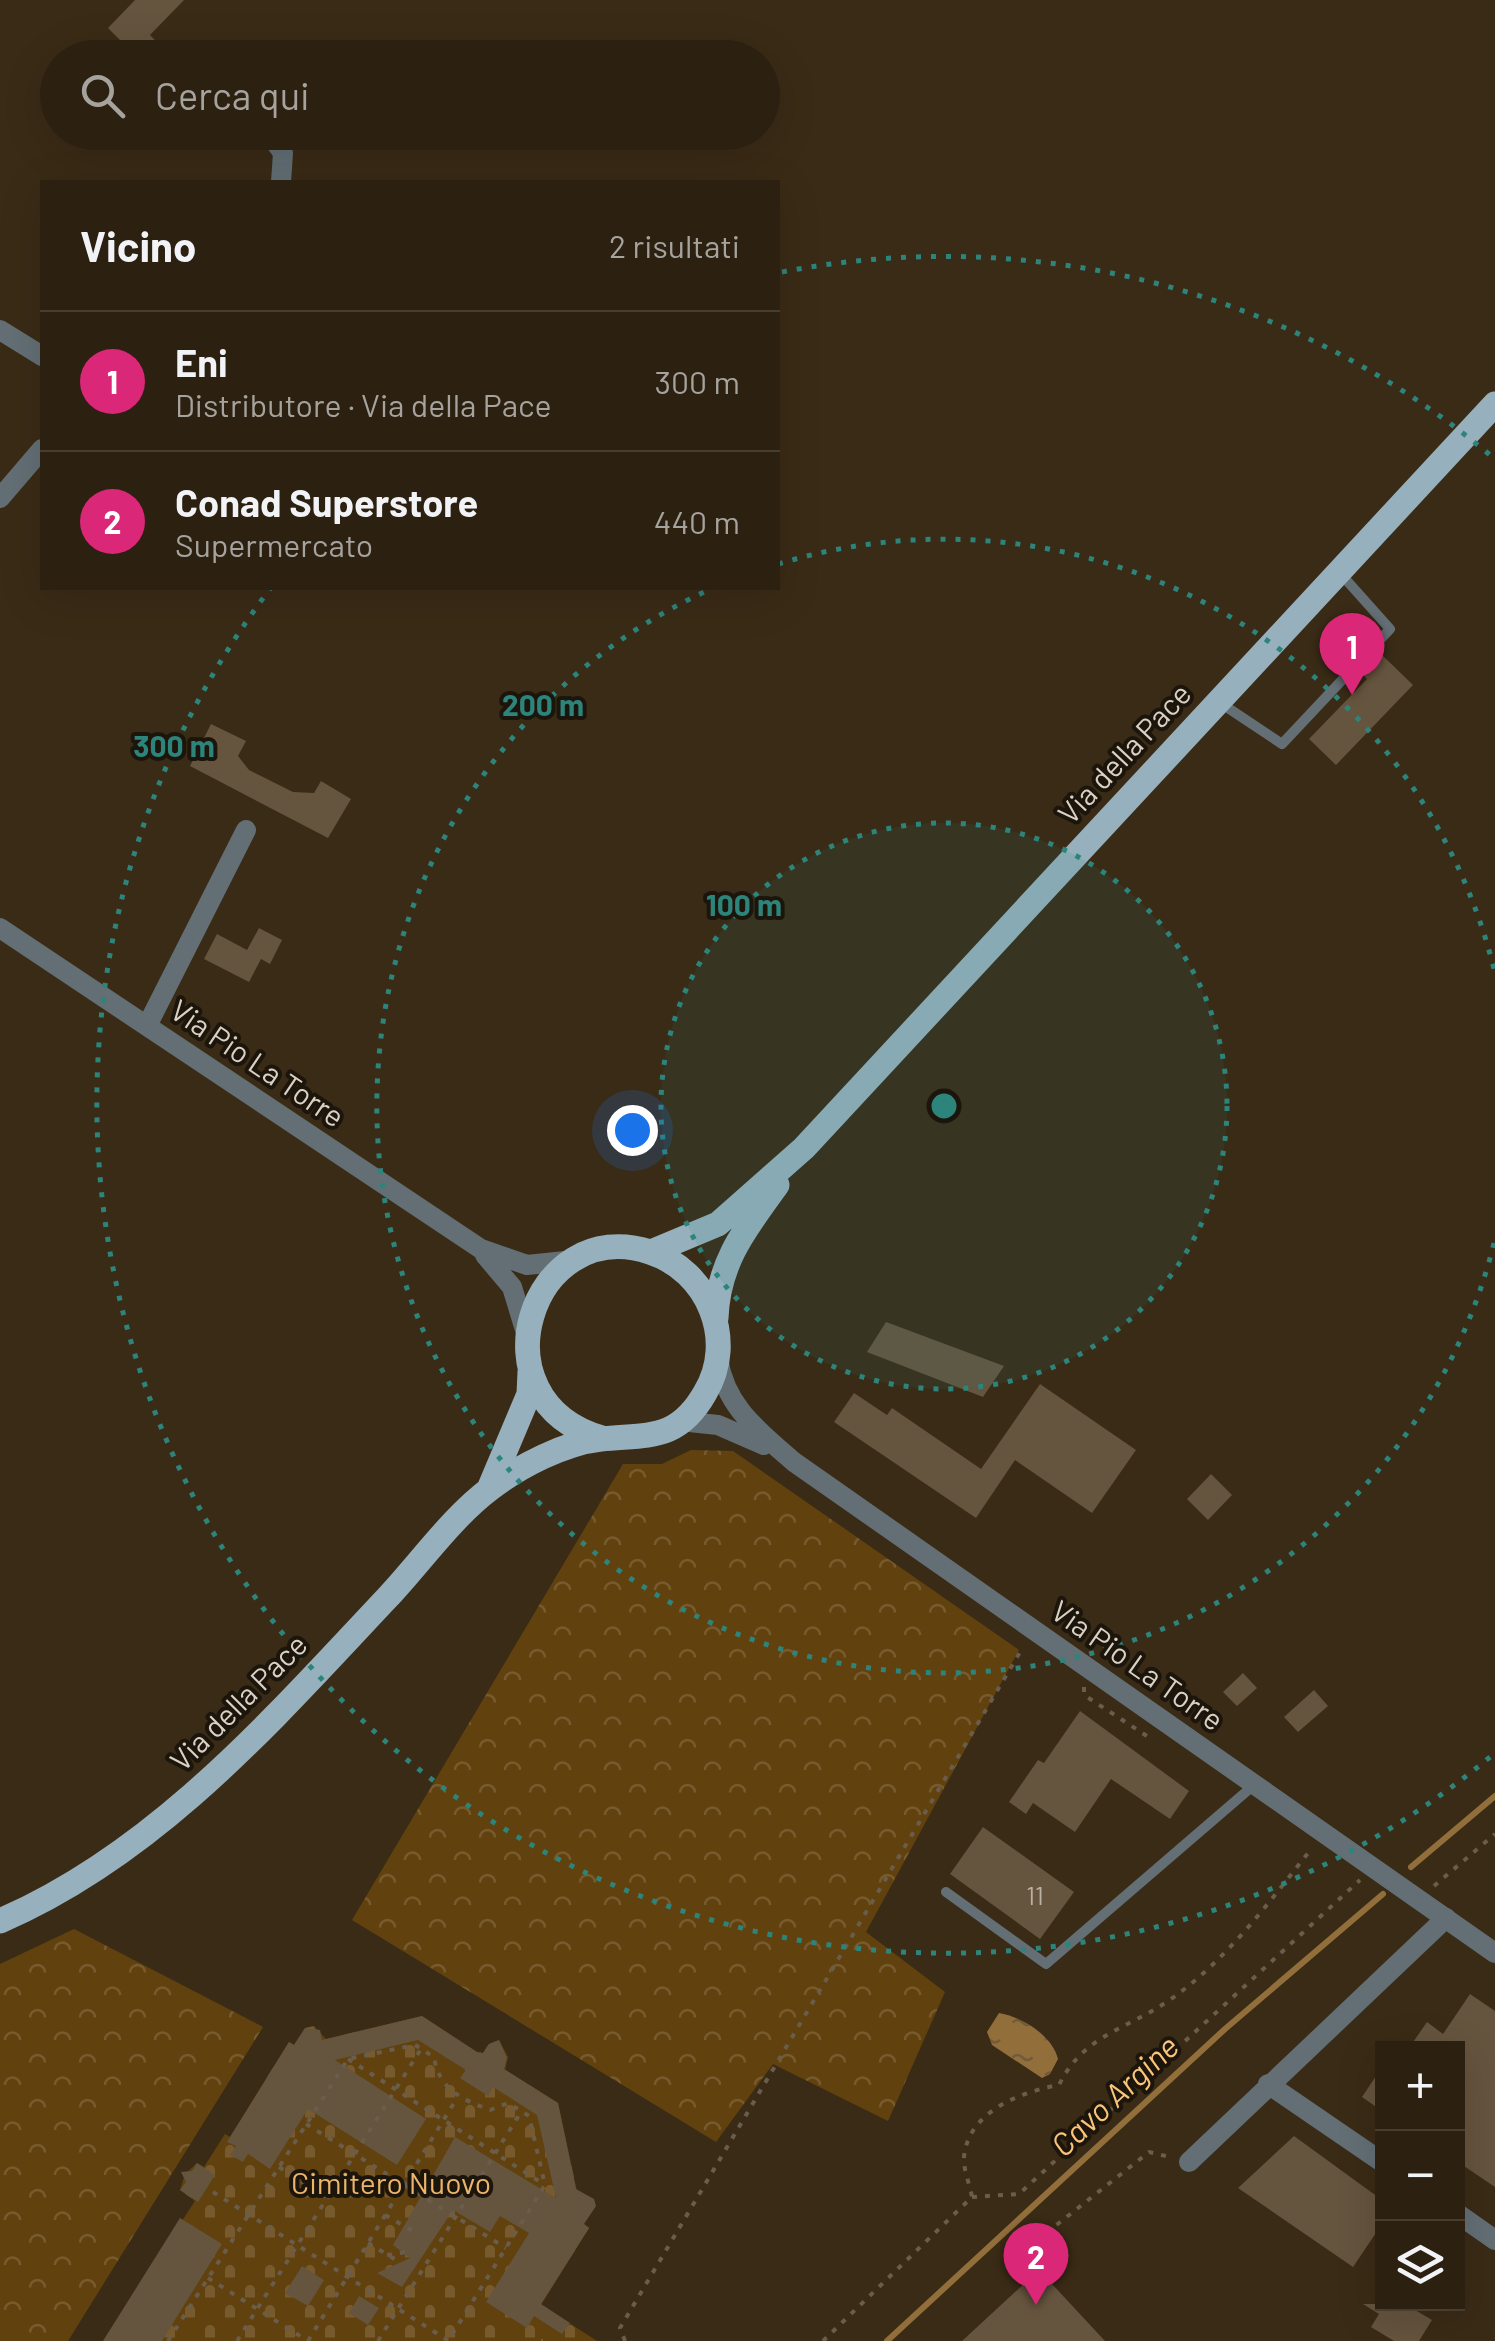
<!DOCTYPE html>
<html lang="it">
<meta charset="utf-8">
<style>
body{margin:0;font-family:Barlow,sans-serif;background:#342819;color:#f1f3f6}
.controls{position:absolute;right:30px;bottom:30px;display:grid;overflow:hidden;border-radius:0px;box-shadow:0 10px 40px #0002}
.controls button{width:90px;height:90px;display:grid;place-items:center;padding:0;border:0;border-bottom:2px solid #483e30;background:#2c2010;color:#f1f3f6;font:50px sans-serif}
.you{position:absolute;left:632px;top:1130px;width:35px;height:35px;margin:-25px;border:8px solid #fff;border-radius:50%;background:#1a73e8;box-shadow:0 0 0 15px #1a73e833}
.badge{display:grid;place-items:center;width:65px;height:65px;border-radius:50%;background:#db2777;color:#fff;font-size:32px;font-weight:700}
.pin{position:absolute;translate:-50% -82px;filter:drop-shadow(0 2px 5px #0008)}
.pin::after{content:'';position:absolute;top:52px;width:35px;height:30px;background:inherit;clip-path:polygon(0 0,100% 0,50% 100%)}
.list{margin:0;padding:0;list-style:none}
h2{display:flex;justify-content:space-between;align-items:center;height:130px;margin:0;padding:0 40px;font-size:42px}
h2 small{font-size:32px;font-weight:400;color:#a6a39f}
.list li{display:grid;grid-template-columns:65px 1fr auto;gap:30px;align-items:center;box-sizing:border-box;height:140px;padding:0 40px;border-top:2px solid #483e30}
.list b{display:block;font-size:38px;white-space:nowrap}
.list p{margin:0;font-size:32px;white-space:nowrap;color:#a6a39f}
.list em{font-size:32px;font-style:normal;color:#a6a39f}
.icon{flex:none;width:55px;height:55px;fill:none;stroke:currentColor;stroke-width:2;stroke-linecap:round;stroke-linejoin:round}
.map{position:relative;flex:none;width:1495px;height:2341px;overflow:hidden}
.search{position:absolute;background:#2c2010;box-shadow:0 10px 40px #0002;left:40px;top:40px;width:740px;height:110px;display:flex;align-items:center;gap:25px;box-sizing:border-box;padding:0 35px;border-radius:55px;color:#a6a39f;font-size:38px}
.panel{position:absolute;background:#2c2010;box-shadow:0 10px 40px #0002;left:40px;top:180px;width:740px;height:410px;border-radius:0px}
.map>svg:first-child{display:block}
.forest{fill:url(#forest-crowns)}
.cemetery{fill:url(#cemetery-stones)}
.water{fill:url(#water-ripples)}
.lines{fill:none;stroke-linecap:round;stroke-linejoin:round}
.stream{stroke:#926e3b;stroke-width:6}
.building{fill:#65543e}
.path{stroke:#6a5d4b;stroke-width:4;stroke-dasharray:5 8;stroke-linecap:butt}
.service{stroke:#636f75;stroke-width:10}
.minor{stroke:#636f75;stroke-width:20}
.tertiary{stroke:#636f75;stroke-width:20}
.primary{stroke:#96b0bd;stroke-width:25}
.ring{fill:none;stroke:#2d847b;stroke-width:5;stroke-dasharray:5 10}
.labels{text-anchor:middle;stroke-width:8;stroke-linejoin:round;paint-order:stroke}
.number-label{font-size:25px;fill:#bdb2a2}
.street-label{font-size:30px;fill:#dad1c4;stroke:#1c150c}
.park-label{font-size:30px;fill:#ecb56b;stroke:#1c150c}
.water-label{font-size:32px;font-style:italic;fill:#fbc479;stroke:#1c150c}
.centre{fill:#2d847b;stroke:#1c150c;stroke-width:5}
.ring-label{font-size:30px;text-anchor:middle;font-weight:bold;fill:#2d847b;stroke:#1c150c;stroke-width:8;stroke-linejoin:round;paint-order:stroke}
</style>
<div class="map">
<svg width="1495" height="2341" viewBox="0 0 1495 2341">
<defs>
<pattern id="forest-crowns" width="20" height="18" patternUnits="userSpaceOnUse" patternTransform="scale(2.5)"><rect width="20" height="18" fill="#61410e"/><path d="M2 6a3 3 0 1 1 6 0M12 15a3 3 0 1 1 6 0" fill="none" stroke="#775b2f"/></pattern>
<pattern id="cemetery-stones" width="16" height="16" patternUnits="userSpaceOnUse" patternTransform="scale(2.5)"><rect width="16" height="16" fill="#61410e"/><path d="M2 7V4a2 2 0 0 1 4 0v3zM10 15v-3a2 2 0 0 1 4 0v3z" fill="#775b2f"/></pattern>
<pattern id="water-ripples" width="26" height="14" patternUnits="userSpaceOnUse" patternTransform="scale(2.5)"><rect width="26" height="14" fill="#926e3b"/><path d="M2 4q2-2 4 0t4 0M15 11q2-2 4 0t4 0" fill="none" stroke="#725b3b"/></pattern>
</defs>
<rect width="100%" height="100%" fill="#3a2b16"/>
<path class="forest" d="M691,1450L733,1451L1019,1650L866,1932L945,1992L888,2121L773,2064L716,2142L352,1920L623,1464H662Z
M74,1929L263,2027L68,2341H0V1964Z"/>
<path class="cemetery" d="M422,2016L477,2052L483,2053L489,2044L499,2040L508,2057L505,2070L558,2103L584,2224L589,2228L541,2305L597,2341H103L195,2201L180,2190L185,2174L197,2163L204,2167L225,2134L230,2137L289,2042L294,2045L305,2028L314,2026L326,2039Z"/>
<path class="water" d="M999,2013C1022,2017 1052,2035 1058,2059L1050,2074L1042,2078L992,2045L987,2032Z"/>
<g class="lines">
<path class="stream" d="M1411,1867L1495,1796
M887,2341L1225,2029L1383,1894"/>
</g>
<path class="building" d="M135,0H184L150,35L172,58H138L108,28Z
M1380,653L1413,685L1336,765L1309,739L1367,679L1361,673Z
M211,724L246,741L238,756L249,770L293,792L314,793L321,781L351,799L328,838L190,766Z
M259,928L282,940L270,964L261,959L249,982L204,959L217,934L247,950Z
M886,1322L1004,1366L983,1397L867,1352Z
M1040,1384L1136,1450L1092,1513L1015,1460L976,1518L834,1422L854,1393L887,1415L892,1408L981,1469Z
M1211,1474L1232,1495L1208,1520L1187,1499Z
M1243,1673L1257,1688L1237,1706L1223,1692Z
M1314,1690L1328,1706L1298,1732L1284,1717Z
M1080,1711L1189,1791L1170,1819L1111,1779L1075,1832L1033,1803L1026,1814L1009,1802L1038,1760L1044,1763Z
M983,1827L1074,1892L1040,1939L950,1874Z
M1470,1994L1495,2011V2187L1458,2162V2048H1409L1427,2022L1443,2034Z
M422,2016L477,2052L483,2053L489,2044L499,2040L507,2058L504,2069L558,2103L576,2189L594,2199L596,2206L584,2224L589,2228L541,2304L570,2323L562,2334L534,2316L527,2328L486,2302L529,2233L500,2216L490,2232L453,2210L402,2287L377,2273L410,2258L393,2245L455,2137L556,2198L537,2115L493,2087L488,2096L460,2078L466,2070L418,2040L335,2060L426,2119L397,2165L308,2109L270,2169L248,2154L243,2162L230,2155L236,2146L227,2142L289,2042L294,2045L305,2028L320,2030L322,2040Z
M1382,2067V2111L1362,2097Z
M1294,2136L1382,2200V2224L1353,2267L1238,2188Z
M197,2163L215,2175L198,2202L180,2190L186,2182L181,2172L192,2171Z
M180,2218L222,2244L162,2341H103Z
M302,2266L324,2280L308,2306L285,2293Z
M1039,2270L1105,2341H962Z
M359,2296L379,2308L368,2325L349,2313Z
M1363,2304H1405L1432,2320L1419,2341H1394L1371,2327L1379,2314Z"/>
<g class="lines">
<path class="path" d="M1084,1687V1695L1153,1740
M1434,1886L1495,1834
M348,2059L545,2185
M306,2124L506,2248
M279,2167L326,2197
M213,2192L449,2341
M972,2197L1019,2194L1360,1880
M385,2215L418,2234
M368,2243L401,2263
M1026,2249L1149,2152L1170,2157
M387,2255L407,2252
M208,2278L308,2341
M168,2341L348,2059L415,2045L434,2057C439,2089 461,2099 490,2110L508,2103L529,2116L545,2185L448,2341
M237,2341L421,2049
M308,2341L457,2098
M378,2341L521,2112
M541,2341H543
M625,2341L620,2328L1023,1647
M823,2341L972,2197C970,2185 963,2169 964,2157C968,2112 1020,2092 1059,2085C1084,2034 1127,2030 1171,1999C1227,1960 1270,1901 1312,1848"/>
<path class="service" d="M1219,702L1282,744L1390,629L1340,573
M946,1892L1046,1964L1254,1785"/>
<path class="minor" d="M190,54L193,58
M268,132L283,153L281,182
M0,330L42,356
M0,498L42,449
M0,928L481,1249L527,1265L575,1260
M147,1026L246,830
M485,1255L512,1287L526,1333
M1268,2084L1382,2162
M1189,2162L1446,1918
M1458,2214L1495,2240"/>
<path class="tertiary" d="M718,1359C726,1408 759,1431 794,1462L1495,1953
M680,1421L718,1425L764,1445"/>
<path class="primary" d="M651,1252L718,1224L804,1148L1495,404
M716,1318C718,1262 746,1228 777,1185
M489,1489L529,1394L530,1372
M0,1921C157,1853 272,1720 387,1598C420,1563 452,1517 491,1488C520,1466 564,1443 601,1439C647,1434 677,1442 705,1393C737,1340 708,1271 650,1252C531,1213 470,1400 602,1438"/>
</g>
<circle cx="944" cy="1106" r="283" fill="#2d847b" fill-opacity=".12"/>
<g class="ring">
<circle cx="944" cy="1106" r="283"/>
<path d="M1494 1243A567 567 0 1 1 713 588M778 564A567 567 0 0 1 1494 969"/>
<path d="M1490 1757A850 850 0 0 1 270 589M782 272A850 850 0 0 1 1490 455"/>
</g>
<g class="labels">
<g class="number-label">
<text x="1035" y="1905">11</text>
</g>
<g class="street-label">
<text transform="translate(1125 754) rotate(-47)" y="10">Via della Pace</text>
<text transform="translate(257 1064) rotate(34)" y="10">Via Pio La Torre</text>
<text transform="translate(1137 1666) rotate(35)" y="10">Via Pio La Torre</text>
<text transform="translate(239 1703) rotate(-45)" y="10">Via della Pace</text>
</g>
<g class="park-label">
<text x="391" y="2194">Cimitero Nuovo</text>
</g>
<g class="water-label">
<text transform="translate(1115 2096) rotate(-43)" y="11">Cavo Argine</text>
</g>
</g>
<circle cx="944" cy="1106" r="15" class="centre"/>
<g class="ring-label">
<text x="543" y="716">200 m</text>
<text x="174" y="757">300 m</text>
<text x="744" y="916">100 m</text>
</g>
</svg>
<div class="controls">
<button>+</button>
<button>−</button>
<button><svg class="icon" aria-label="layers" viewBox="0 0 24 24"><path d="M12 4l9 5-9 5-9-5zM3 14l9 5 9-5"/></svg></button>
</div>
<div class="you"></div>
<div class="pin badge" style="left:1352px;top:695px">1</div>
<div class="pin badge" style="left:1036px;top:2305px">2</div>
<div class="search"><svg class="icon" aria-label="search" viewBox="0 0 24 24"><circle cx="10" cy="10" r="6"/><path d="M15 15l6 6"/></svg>Cerca qui</div>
<section class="panel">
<h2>Vicino<small>2 risultati</small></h2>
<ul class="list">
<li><span class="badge">1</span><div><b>Eni</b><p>Distributore · Via della Pace</p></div><em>300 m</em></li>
<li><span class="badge">2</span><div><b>Conad Superstore</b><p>Supermercato</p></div><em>440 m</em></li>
</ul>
</section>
</div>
